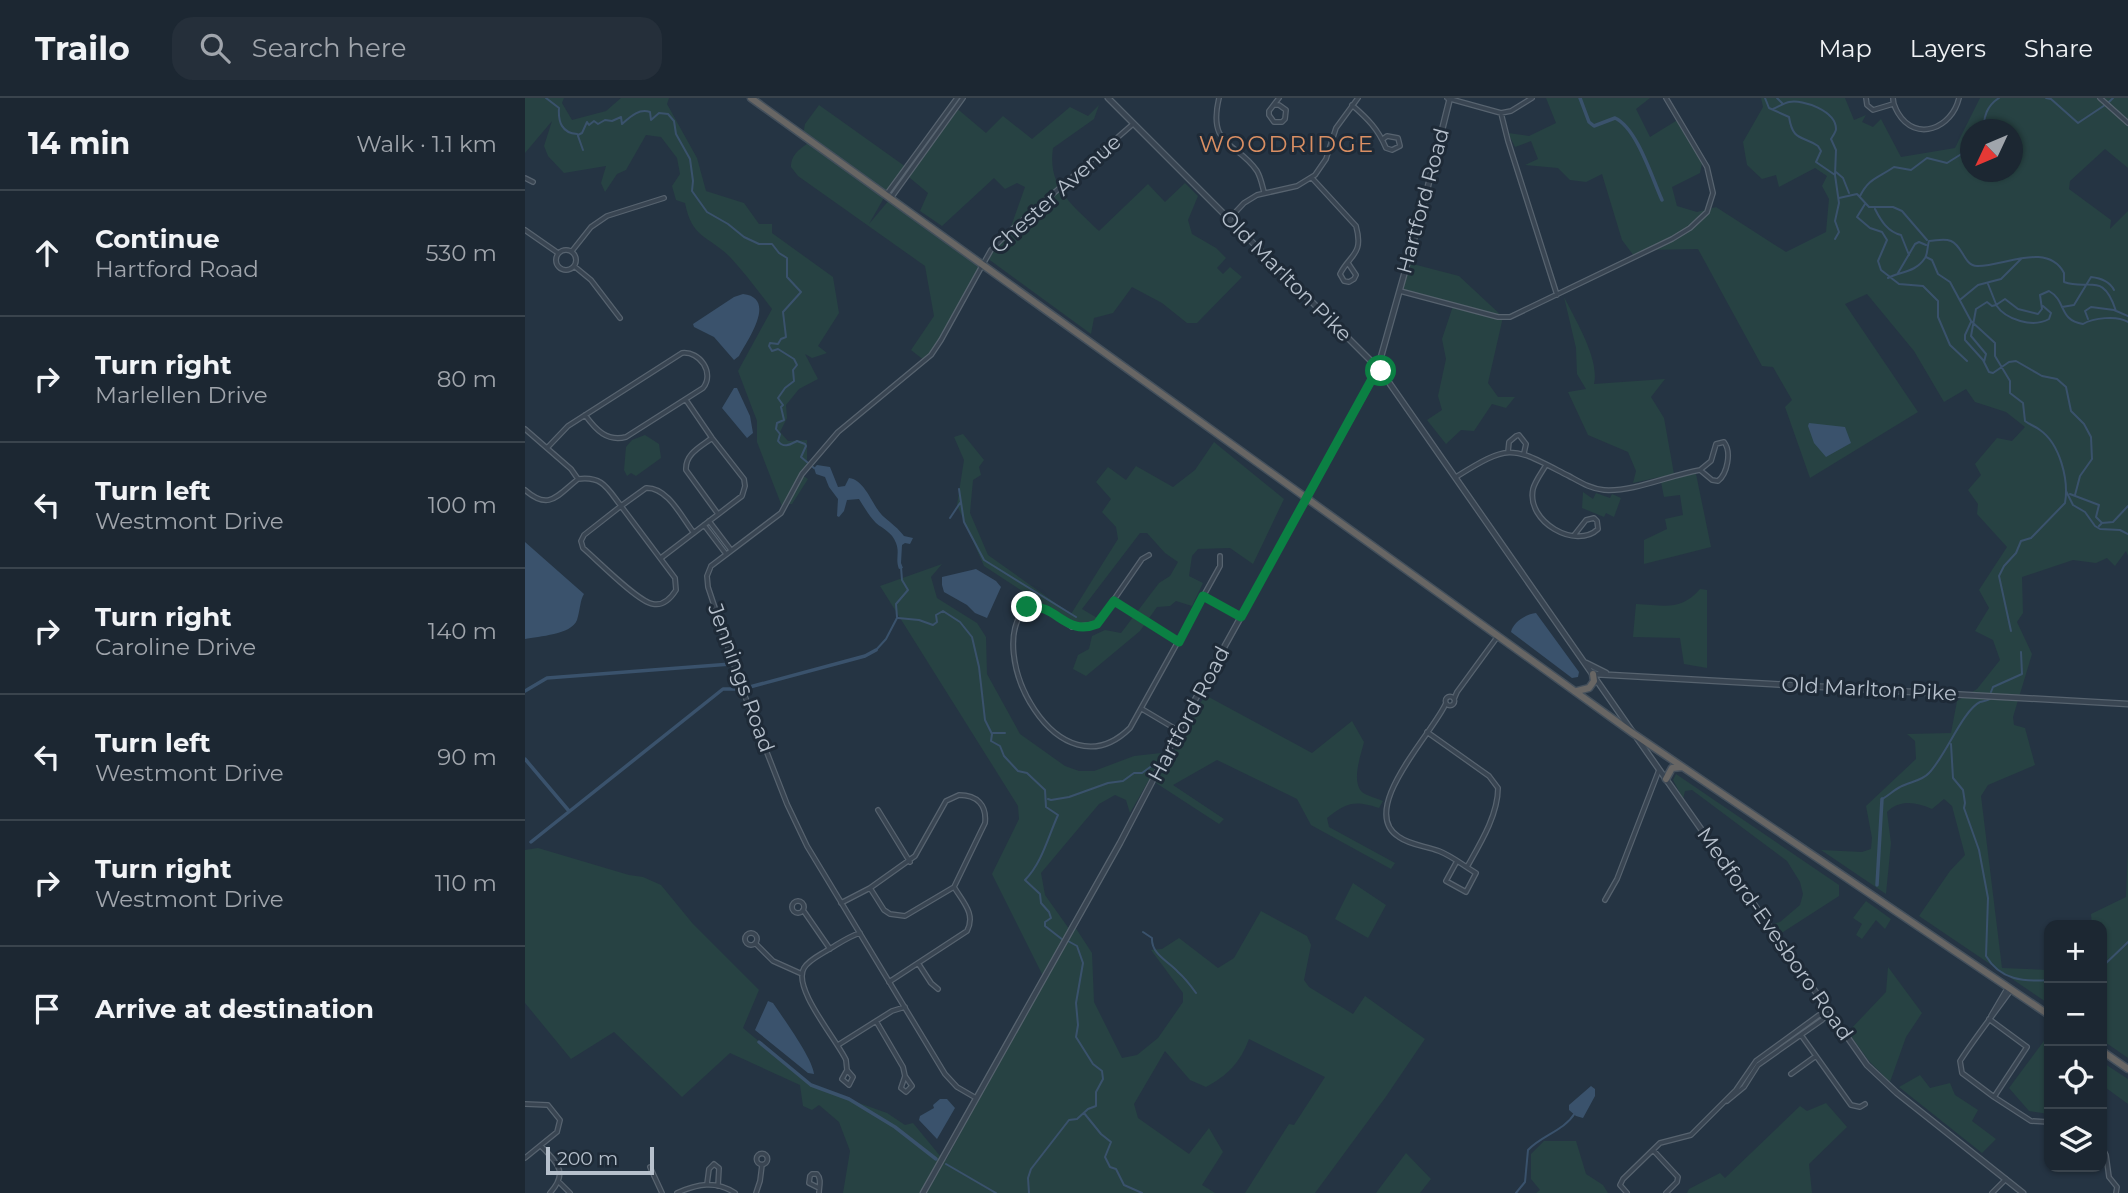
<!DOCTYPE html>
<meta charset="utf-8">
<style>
body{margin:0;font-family:Montserrat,sans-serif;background:#252f3a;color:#f1f3f6}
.controls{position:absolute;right:21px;bottom:21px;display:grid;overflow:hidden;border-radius:14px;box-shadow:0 2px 5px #0004}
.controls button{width:63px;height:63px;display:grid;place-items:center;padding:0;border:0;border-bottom:2px solid #3a444d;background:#1c2732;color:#f1f3f6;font:35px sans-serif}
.compass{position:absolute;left:1435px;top:21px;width:63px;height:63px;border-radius:50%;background:#1c2732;box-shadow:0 2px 5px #0004;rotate:226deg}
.scale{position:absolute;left:21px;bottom:18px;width:108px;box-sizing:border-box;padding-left:7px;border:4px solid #b6c0cc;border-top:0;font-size:19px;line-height:24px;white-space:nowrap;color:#b6c0cc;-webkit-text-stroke:5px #1e2a37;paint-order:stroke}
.stop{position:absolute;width:21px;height:21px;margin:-16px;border:5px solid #0b8043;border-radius:50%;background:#fff}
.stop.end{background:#0b8043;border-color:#fff;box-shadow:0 2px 7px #0008}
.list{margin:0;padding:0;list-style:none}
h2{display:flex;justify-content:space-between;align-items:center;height:91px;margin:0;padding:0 28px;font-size:30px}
h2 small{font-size:23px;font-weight:400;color:#a0a5ac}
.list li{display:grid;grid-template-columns:46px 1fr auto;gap:21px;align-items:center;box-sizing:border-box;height:126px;padding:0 28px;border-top:2px solid #3a444d}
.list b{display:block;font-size:26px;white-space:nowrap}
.list p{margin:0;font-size:23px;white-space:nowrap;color:#a0a5ac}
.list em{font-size:23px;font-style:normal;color:#a0a5ac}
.icon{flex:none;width:38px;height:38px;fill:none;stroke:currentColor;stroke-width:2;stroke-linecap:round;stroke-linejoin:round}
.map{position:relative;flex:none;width:1603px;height:1095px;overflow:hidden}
header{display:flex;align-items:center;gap:42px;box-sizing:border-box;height:98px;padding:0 35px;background:#1c2732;border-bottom:2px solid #3a444d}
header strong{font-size:33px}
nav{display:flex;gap:38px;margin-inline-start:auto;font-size:24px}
.search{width:490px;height:63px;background:#252f3a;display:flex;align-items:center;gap:18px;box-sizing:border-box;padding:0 24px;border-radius:21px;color:#a0a5ac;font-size:26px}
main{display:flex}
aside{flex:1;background:#1c2732}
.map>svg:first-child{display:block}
.green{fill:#274243;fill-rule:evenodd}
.water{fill:#3a526c}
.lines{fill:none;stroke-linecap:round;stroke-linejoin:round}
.stream{stroke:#3a526c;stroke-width:2}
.canal{stroke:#3a526c;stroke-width:3.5}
.minor-casing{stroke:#57636f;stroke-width:6}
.tertiary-casing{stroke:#57636f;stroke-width:7}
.trunk-casing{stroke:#44505c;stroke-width:9}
.minor{stroke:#394552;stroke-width:3.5}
.tertiary{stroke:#394552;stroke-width:4.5}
.trunk{stroke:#686664;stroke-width:6}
.route{stroke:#0b8043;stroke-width:9}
.labels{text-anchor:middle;stroke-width:6;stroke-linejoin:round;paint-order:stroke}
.street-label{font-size:21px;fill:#b6c0cc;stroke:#1e2a37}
.neighbourhood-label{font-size:23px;letter-spacing:2px;fill:#da8f63;stroke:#1e2a37}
</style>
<header>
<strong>Trailo</strong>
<div class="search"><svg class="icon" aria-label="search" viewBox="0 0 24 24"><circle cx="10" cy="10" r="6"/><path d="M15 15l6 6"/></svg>Search here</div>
<nav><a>Map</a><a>Layers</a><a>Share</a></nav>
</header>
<main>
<aside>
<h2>14 min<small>Walk · 1.1 km</small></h2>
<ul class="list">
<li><svg class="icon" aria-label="ahead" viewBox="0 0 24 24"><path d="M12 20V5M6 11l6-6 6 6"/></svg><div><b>Continue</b><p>Hartford Road</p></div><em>530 m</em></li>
<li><svg class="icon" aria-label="right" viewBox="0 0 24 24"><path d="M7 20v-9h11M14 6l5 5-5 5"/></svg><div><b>Turn right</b><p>Marlellen Drive</p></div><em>80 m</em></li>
<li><svg class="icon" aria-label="left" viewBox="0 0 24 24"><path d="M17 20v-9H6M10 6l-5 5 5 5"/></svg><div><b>Turn left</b><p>Westmont Drive</p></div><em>100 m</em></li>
<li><svg class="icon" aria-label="right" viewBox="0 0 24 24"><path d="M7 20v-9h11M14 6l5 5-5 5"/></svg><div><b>Turn right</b><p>Caroline Drive</p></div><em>140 m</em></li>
<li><svg class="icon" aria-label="left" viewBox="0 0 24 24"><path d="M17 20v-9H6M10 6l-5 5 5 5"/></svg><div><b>Turn left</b><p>Westmont Drive</p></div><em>90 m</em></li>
<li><svg class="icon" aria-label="right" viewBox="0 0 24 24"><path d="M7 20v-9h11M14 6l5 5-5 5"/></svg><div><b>Turn right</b><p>Westmont Drive</p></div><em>110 m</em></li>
<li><svg class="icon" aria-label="arrive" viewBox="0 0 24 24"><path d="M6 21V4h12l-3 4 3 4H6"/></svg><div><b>Arrive at destination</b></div></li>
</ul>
</aside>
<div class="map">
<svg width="1603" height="1095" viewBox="0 0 1603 1095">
<rect width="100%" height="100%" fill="#253443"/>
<path class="green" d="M0,0H39L37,5L47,22L81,13L96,0H144L142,6L172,60L181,93L219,105L234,126H247V135L308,179L314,215L293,248L302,255L287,260L280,256L293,281L274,291L261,307L262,320L255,334L263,343L282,342V371L274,375L283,381L267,406H262L258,411L232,344V323L213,273L247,211C234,194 220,175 205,159C183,137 167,141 160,105L151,102L147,88L155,76L152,60L136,39L121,37L101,72L92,76L80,94L76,85L81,68L39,75L23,58L19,48L27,23L0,55Z
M1021,0H1125L1111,11L1125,39L1154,21L1178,61L1175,75L1147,89L1152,108L1172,114L1191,109L1261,154L1301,134L1304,101L1297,88L1302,78L1290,70L1254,89L1251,77L1237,81L1222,67L1218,44L1238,9L1236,0H1320L1329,22L1341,17L1337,24L1348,29L1356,21L1376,59L1430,50L1455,0H1603V70L1580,51L1545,83L1544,91L1586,122L1585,131L1603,113V458L1601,453L1590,468L1582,460L1571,465L1548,462L1497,479L1498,515L1492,524L1507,556L1488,619L1489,627L1500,630L1510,667L1463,687L1456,698L1477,870L1524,872V906L1394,818L1425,773L1440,757L1427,708L1419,701L1407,711C1391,704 1375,701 1362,714L1366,745L1361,796L1296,752L1337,754L1346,751L1347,740L1341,708L1391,661L1390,643L1382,636L1426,635L1432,603L1452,591L1475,562L1468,542L1450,533L1464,510L1454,492L1482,449L1452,416L1453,406L1443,392L1456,377L1450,366L1472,340L1487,343L1500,329L1481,314L1450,304L1441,291L1419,304L1389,253L1342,196L1320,206L1393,314L1285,380L1260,309L1267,302L1248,269L1237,268L1173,151L1121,152L1109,158L1097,142L1077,76L1061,84L1045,82L1033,70L1000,67L1013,61L1006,43L990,49L983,35L1004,38L1031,25ZM1446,32H1488V74H1446Z
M294,7L381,69L360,98L344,126L365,101L457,168L416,242L400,263L386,252L409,218L400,168L273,78L266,69C266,56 276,50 286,43L278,37L280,26Z
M574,7L569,21L528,50C522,90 549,108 574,133L623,86L640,104L660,85L673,98L663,122L667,136L691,150L701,160L692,170L698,176L705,169L717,179L672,225H662L637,205L607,189L588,215L569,220L566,236L462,160L483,137L500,89L492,85L480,91L469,80L417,128L395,113L403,95L379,75L429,8L461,35L478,18L507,41L545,9L563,18Z
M884,165L934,178L978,219L963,285L973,299H990L981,310L967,306L949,333L936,332L921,346L902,322L917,312L913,298L921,261L917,241L928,208L876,191Z
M1039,199C1050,221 1075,262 1069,286L1140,281L1126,299L1139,320L1149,376L1170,371L1186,449L1119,466V442L1142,431L1140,421L1158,417L1155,397L1139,399L1135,379L1108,385L1111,373L1103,354L1063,337L1043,294L1061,291L1052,276L1051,250Z
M438,336L459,362L454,369L456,377L448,382L445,415L463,457L546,516L593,441L591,429L577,414L586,401L571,384L583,369L601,382L611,368L648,389L670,372L689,344L759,401L728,466L705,450L673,451L667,458L664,478L678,485L667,508L651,503L645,508L632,509L615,533L561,578L548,571L553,557L564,551L567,538L580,532L596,535L634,485L645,478L653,464L640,455L622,435H615L557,511L574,521L567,526L549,527L459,468L432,407L439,362L429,339Z
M120,337L134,346L136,360L111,378L106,375L102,378L99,372L101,349L107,342Z
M1058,394L1068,401L1071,395L1085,400L1087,396L1096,400L1089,419L1081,415L1079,419L1057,410Z
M417,466L406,479L412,500L452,525L461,539L462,576L495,636L540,668L554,673H569L609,658L636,655V661L605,715L601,702L590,697L574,706L516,775L520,797L547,835L550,829L567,855L569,904L597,960L612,957L633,940L658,904V895L626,852L637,851L654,840L693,870L709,860L736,813L782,838L786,847L779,882L784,889L828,916L840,898L900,941L860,1000L790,1095H720L764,1026L769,1027L800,979L724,941C715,965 703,977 681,989L665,982L640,953L609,1006L613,1020L664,1056L684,1030L698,1054L677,1087L690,1095H318L325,1053L314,1024L294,1007L287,1012L278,1008L275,987L205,955L157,999L89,934L46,961L0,905V752L13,750L104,777L118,779L136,787L168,826L234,892L218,930L289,989L362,1015L380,1027L388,1025L416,1059L421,1062L519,880L467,776L494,721L493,708L355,488Z
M1175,491L1182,492V570L1159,566L1155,540L1108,539L1111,506C1139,507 1155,514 1175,491Z
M680,597L787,655L827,623L839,644C836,657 826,683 837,694C842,698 852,700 858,703L854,710C830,702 822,704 802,720L804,729L870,765L866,771L786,727L772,701L692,662L648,687L699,721L694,726L631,685Z
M1151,676L1314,787V798L1255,836L1248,826L1255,824L1275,807L1278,796L1275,784L1262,763L1167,692L1160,693L1158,701L1148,682Z
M1603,749V960L1577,942V827H1567L1566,816L1601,799Z
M828,785L861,807L843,840L810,821Z
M1341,803L1366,821L1360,831L1351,822L1337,841L1331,837L1337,826L1328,820Z
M1363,869L1397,915L1381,939L1365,984L1344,963L1323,934L1361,894Z
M1524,936V1016L1504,1013L1484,990Z
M1577,964L1603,981V1006L1577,987Z
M1395,977L1405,990L1425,985L1430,997L1453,1012L1447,1023L1471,1041L1457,1055L1374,989Z
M1301,1005L1322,1029L1284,1066L1287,1095H1162L1164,1091L1195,1075L1200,1080L1275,1008L1282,1013Z
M1019,1043H1051L1061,1076L1078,1087L1083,1095H1011L1015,1092L1006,1081V1056Z
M881,1055L906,1081L895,1095H851Z"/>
<path class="water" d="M218,196C253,200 222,243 214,258L209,262L189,239L169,229L168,226L209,199Z
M209,290H212L225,318L228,335L222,340L197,310Z
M1284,325L1320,329L1326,345L1301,359L1289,345L1283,328Z
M292,367L305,369L313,389L320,388L324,380C341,382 348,410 359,419C367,426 373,430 379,438L388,440L385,446L380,445L377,447L376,465L378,470L374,471C370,461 375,455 371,445C367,434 358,431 351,425C345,419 339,409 334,401L322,402L319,413L314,419L312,418L313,401L304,389L300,379L291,376L289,370Z
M0,444L59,496C55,502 55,513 52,522C46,537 14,538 0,541Z
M451,471L471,483L476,489L462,520L450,515L442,507L419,494L417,487V479Z
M1011,515L1054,574L1053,579L1047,580L986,534C988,524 1001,516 1011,515Z
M243,903L248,905C258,920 288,961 289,976L283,975L230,932Z
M1066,988L1070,991V998L1058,1020L1051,1018L1044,1012V1007Z
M415,1001H422L430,1010L412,1041L394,1022L395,1018L409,1010L408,1007Z"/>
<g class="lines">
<path class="stream" d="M21,0L34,10C33,24 37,35 52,36
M1240,0L1244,10L1264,19C1268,44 1277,37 1293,48L1296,53L1291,64L1310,77
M1252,0L1258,6
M1521,0L1526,1L1553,25L1580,7
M1584,4L1588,0
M1248,11C1253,9 1259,5 1264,4C1278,1 1311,13 1311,31C1311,34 1307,39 1306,41L1311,52L1310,77L1314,105L1310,123L1314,134L1310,141
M1460,32C1457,19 1463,7 1474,0
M53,37L57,35L62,24L64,27L69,23L73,26L80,22L87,23L96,19L97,26C105,19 114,10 125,14L126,22L134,15L143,16L149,23L151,36L165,61L168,83L167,93L182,114L203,126L219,139L234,146H247L254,155L262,160V179L276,194L258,214L261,239L256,241L253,246L245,245L244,248L247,253L253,251L269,261L272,267L268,272L269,283L260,290L253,300L258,307L256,309L259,322L252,325L251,331L255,336L253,343C259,351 266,346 272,343L280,346L281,348L276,359L289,370
M53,38L58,52
M1311,74L1318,80L1324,95
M1335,98C1344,80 1353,80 1369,69L1386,72L1402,60L1422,65L1446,50
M1314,100L1332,96L1344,109H1368L1377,113L1402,142
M1340,106L1332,119L1345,130L1357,134L1362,142L1353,163L1356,172L1374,186L1398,188L1413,203V219L1425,247L1442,263
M1350,111C1356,123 1363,134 1376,137L1384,157
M1401,159L1407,162L1413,176L1425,184L1446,223L1470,245V258L1485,283V295L1498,305L1500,323C1505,327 1510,328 1515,332C1535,346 1544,382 1540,405L1506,440L1496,443L1491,455L1479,468L1474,478L1486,533
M1373,175L1390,146L1394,144L1401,147
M1363,180C1376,173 1390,175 1400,160C1403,155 1402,149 1404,143C1411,143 1418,140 1426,143C1438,148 1439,168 1452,168C1478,169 1522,143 1539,175V184C1565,193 1578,173 1591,213
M1463,186L1471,206
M1436,201L1453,187L1476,181L1496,161
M1471,207L1480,201L1493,211L1513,216L1517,211L1515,197L1524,193C1542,203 1533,222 1558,226C1568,220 1592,217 1603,224
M1537,209L1549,207L1566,179C1575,180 1585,184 1589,192
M1563,221L1560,213L1566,209L1589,212L1603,218
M1446,224L1440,237V242L1458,262L1464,274L1468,275L1484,264L1491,263L1517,278L1532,281L1541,289L1546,313L1559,326L1566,339L1567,361L1555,378L1550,397
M1459,264L1461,256L1446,238L1451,211L1462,204L1467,208L1471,207C1481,222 1508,230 1524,221L1526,215L1518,208
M434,391L439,424L459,462L551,519
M1541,393L1548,407L1560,414L1570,428L1575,431L1595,432L1603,436
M1545,396L1574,407L1571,419L1577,425
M425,420L435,405
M1574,428L1577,425L1588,424L1603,408
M372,519L371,506L383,492L377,482L376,469
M373,520L394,522L408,527L412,524L411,517L418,513L435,524L447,539L454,569L460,622L467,636L466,643L475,648L479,658L493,673L502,675L520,692L521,709L533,717C523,739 517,765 500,782L515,796L516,805L524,814L526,820L520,824V828L538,842
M351,552L361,541L372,520
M214,591L221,590
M1466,594L1468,589L1497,576L1496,554
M468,635H480
M1426,646L1428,680L1438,692L1440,705L1439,710L1454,752L1463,800L1461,858C1475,882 1499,884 1524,882
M523,701L526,702L544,699L583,685L598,683L609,675H617L628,667H633
M1357,701C1363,698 1369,692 1375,689C1384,684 1397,683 1404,675C1420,659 1438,612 1455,604C1458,603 1462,603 1465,601
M618,834L627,840C626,856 643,863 653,874C660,880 666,888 671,895
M1577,869L1603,844
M559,1015L576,1036L586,1044L580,1059L585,1069L591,1071L599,1087L617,1095
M421,1066L471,1095
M504,1095L503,1080L506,1071L544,1022L552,1021L563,1011L571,1008V994L578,981L577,973L568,966L551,939L553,927L551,905L558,865L552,848L543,843
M991,1095L1000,1084L1003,1052C1017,1037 1039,1033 1050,1015"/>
<path class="canal" d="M1055,0L1064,24L1069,28L1090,20C1112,30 1127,80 1137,102
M221,590L340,558L351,552
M0,593L22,580L206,566
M0,661L44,713
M6,744L198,591H214
M1352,787L1357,701
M234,944L286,987L324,1001L370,1029L411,1061"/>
<g class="minor-casing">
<path id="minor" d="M694,0C682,50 713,44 732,73C736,80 737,87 739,94
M922,0L976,15L986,13L1007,0
M1341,0L1342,7L1348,12L1368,6
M1368,0C1368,7 1370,9 1373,15C1391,45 1427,30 1434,0
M1575,0L1603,25
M750,7H754L761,12L760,21L757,24H749L744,17V13L754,0
M827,7C843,21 853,31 861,50L867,52L875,48L873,40L862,38L858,41
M976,15L983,43L1032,197
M0,80L8,84
M787,80L831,128C839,157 825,156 815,176L819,183L824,184L829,181L831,177L823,165
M361,97L432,0
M366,100L438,0
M704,121L719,105L732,97L772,88L790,77L801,61L811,30L833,0
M0,132L33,155
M31 162a10 10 0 1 1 20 0a10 10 0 1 1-20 0Z
M47,153L66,129L82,118L139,100
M49,168L66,182L95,220
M875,193L973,219H985L1147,141L1165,130L1182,114L1188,95L1182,69L1141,0
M0,331L46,371L53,381C78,378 82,390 96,408L121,390C143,389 157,420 169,435
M187,340C175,349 160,356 161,372L193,416
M22,350L43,328L157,255C175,253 190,275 178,290L101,339C82,344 71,332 60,317
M983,354L984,344L991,338L994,337L1001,346L999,355
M1021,367C1017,374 1010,383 1008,391C1001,424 1051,452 1073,431L1072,423L1069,420L1061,422L1050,436
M931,379C987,344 987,349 1044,378C1055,384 1066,391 1079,392C1109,394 1145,377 1175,372L1187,382L1193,383C1202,376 1207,354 1199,344L1191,346L1186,363L1175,372
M0,392C24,413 32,398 53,381
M96,408L150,480L151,492C146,500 138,508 128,506C113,504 71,461 58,450L56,443L59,437Z
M184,423L206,452
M179,427L201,456
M624,457L617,461L572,526L547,529C534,519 520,507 502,509C456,552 534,700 605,630L695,468V458
M136,460L217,398L220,388L219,381L187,340L161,302
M678,498L716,519
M589,504L654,544
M920.5 603a4.5 4.5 0 1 1 9 0a4.5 4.5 0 1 1-9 0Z
M929,601L932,594L973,538
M921,605C909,634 831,712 874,739C885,747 901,748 914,753C927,758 939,768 951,775L941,794L921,783L932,763
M617,611L654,633
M902,634L964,678L973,690C973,717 955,746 942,769
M434,697C452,697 462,707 460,725L429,789L380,818L365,816L359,812L345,790L390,758L421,703Z
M353,712L385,764
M1080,802L1092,781L1134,672
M267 809a6 6 0 1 1 12 0a6 6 0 1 1-12 0Z
M316,805L345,790
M278,812L305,851
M220 841a6 6 0 1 1 12 0a6 6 0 1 1-12 0Z
M230,845L248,863L277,876
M393,865L406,885L413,891
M364,884L442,833C451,816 438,804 429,789
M1466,918L1483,889
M1464,921L1502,949L1469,999L1437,975L1435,963C1451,938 1469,916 1486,892
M351,923L378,969L380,978L376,990L381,994L387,988L380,978
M1276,937L1326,1007L1335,1009L1340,1006
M313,947L367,913L380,909
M322,972L328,979L324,987L317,981L322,972L321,962C312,942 267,890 279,870C284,862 293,858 301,853C312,847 322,839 335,835
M1266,976L1291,958
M1469,999L1506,1023L1524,1024
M451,1000L432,989L420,976L282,748L262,706L216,588L183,489L182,478L186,468L256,415L277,376L313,334L406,257L416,242L457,168L466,152L484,134L608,26
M1202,1003L1219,989L1233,967L1297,922L1304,914
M0,1006L23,1007L35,1022L32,1034L0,1060
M16,1048C32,1065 44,1074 25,1095
M1577,1049L1581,1057L1584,1079L1592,1089L1591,1095
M1128,1052L1153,1079L1152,1084L1141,1095
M231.5 1061a5.5 5.5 0 1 1 11 0a5.5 5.5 0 1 1-11 0Z
M125,1069L137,1095
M34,1084L45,1095
M182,1086L184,1071L189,1066L194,1070L193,1088
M152,1095C172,1086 191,1082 210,1095
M231,1095L235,1083L237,1067
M294,1095C294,1089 297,1081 292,1076H287L285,1078L284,1085L294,1090
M1102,1095L1095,1087L1098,1081L1135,1045L1166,1037L1211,992L1231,963L1294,917L1299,918
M1467,1095L1481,1081"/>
</g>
<g class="tertiary-casing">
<path id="tertiary" d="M583,0L856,273L1107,633
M1061,565L1081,575
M1068,576L1603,606
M1112,640L1342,967L1372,995L1498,1095
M398,1095L595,745L666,609L852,273L895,120L925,0"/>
</g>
<g class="trunk-casing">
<path id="trunk" d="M226,0L1109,636L1524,917
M1052,593L1064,590L1069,583L1068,576
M1141,681L1147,670L1157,669
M1577,953L1603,971"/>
</g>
<use href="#minor" class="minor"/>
<use href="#tertiary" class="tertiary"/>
<use href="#trunk" class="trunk"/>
</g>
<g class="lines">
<path class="route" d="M502,509C532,505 540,539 572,526L589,503L654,544L678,498L716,519L853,270L856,273"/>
</g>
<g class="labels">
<g class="street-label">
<text transform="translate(531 96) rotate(-42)" y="7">Chester Avenue</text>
<text transform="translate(898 103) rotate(-75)" y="7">Hartford Road</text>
<text transform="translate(761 178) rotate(45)" y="7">Old Marlton Pike</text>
<text transform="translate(216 580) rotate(70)" y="7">Jennings Road</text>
<text transform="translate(1344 591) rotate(3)" y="7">Old Marlton Pike</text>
<text transform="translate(664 616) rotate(-62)" y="7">Hartford Road</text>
<text transform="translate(1250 836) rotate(55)" y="7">Medford-Evesboro Road</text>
</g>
<g class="neighbourhood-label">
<text x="762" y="54">WOODRIDGE</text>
</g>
</g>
</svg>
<div class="controls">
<button>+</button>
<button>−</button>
<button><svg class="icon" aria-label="locate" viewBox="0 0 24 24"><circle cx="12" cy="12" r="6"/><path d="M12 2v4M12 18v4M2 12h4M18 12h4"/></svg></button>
<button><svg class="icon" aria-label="layers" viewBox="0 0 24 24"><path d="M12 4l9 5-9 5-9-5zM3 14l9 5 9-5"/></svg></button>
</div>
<svg class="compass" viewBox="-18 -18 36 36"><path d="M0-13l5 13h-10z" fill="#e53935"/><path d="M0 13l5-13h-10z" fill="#a0a5ac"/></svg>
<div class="scale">200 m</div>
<div class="stop" style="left:856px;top:273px"></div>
<div class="stop end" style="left:502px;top:509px"></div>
</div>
</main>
